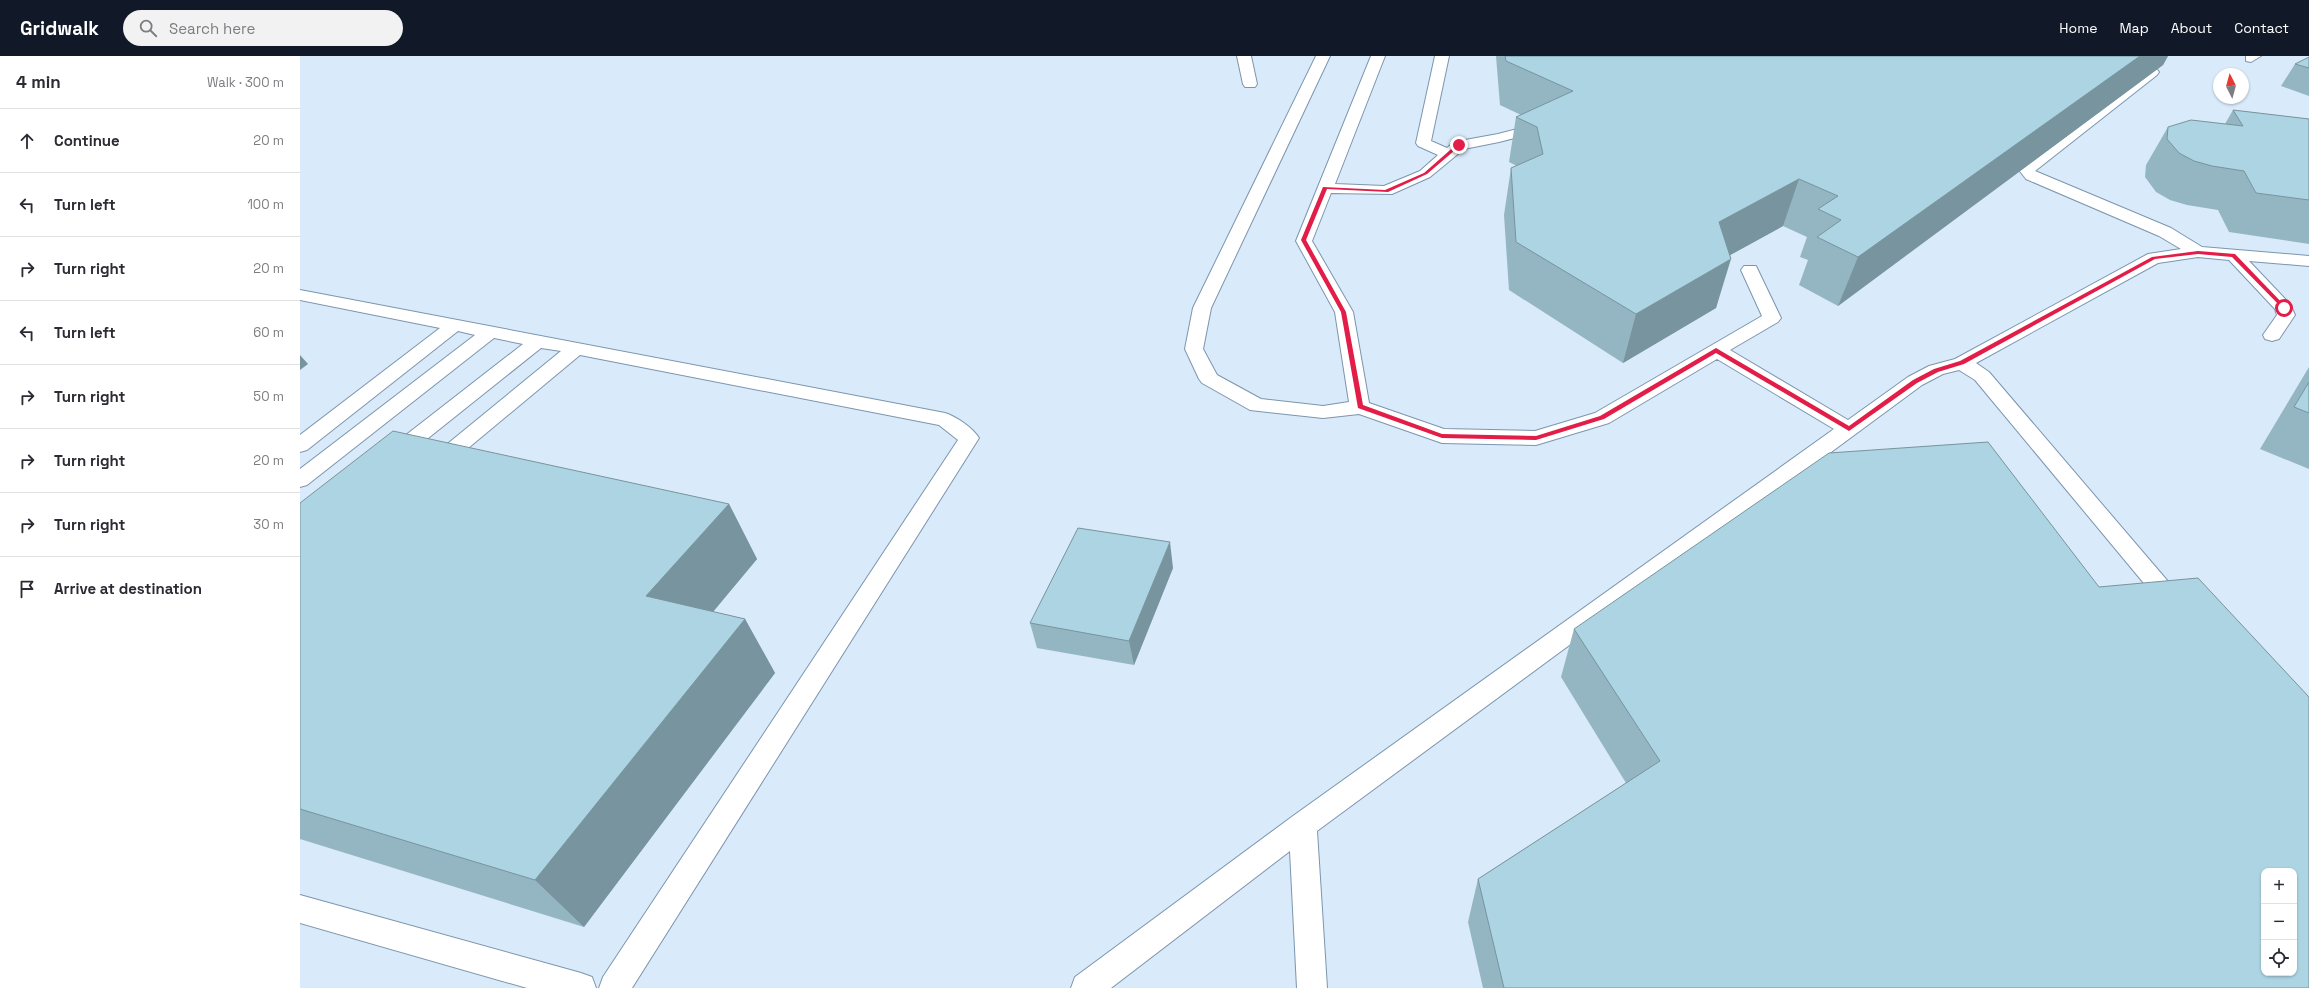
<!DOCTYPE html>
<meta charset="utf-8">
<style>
body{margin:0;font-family:"Space Grotesk",sans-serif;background:#f2f2f3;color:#2b2b33}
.controls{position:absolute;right:12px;bottom:12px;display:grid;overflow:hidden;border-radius:8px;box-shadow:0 1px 3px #0004}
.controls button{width:36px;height:36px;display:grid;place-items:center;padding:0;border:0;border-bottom:1px solid #e1e1e2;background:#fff;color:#2b2b33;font:20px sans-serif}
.compass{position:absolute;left:1913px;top:12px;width:36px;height:36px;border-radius:50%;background:#fff;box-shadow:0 1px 3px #0004;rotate:354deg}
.stop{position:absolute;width:12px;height:12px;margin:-9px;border:3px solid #e11d48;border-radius:50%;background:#fff}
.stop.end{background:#e11d48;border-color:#fff;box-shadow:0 1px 4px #0008}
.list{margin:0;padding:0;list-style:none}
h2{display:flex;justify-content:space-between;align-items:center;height:52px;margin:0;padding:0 16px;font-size:17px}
h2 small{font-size:13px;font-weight:400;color:#7c7c81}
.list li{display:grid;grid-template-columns:26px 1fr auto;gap:12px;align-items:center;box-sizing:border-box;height:64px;padding:0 16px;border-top:1px solid #e1e1e2}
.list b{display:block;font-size:15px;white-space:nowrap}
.list em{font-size:13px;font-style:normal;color:#7c7c81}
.icon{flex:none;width:22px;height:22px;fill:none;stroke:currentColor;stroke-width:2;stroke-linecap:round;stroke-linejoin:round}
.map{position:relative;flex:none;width:2009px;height:932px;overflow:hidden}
header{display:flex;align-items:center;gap:24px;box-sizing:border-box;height:56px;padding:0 20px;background:#111827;color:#fff}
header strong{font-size:19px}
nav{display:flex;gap:22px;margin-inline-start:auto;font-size:14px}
.search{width:280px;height:36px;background:#f2f2f3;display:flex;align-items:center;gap:10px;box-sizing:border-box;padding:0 14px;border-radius:22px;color:#7c7c81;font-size:15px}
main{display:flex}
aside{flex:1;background:#fff}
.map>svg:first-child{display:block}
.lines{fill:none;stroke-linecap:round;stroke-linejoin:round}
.lane-casing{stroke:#7c95ae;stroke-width:2}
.street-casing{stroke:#7c95ae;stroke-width:2}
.lane{fill:#fff;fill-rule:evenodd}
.street{fill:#fff;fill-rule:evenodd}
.wall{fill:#94b6c2}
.shaded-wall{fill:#78949e}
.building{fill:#acd4e2;stroke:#78949e;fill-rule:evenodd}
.route{fill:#e11d48}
</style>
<header>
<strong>Gridwalk</strong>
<div class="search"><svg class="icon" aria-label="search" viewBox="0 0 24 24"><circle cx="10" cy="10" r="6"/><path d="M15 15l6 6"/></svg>Search here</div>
<nav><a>Home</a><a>Map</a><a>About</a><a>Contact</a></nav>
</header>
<main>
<aside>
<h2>4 min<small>Walk · 300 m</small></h2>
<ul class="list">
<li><svg class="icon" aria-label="ahead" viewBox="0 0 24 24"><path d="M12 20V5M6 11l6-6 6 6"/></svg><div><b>Continue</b></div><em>20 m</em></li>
<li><svg class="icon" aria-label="left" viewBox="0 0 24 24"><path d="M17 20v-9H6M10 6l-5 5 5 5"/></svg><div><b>Turn left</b></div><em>100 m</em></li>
<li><svg class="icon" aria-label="right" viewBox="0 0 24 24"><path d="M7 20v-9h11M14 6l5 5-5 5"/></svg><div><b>Turn right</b></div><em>20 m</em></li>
<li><svg class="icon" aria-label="left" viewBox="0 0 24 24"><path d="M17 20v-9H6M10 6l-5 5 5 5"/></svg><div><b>Turn left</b></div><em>60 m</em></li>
<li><svg class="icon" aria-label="right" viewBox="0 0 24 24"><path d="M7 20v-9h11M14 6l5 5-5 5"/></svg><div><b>Turn right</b></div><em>50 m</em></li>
<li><svg class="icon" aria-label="right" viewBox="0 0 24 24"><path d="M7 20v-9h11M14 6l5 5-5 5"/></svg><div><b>Turn right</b></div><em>20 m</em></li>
<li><svg class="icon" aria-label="right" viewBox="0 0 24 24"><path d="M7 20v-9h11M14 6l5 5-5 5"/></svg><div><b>Turn right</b></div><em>30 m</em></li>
<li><svg class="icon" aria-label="arrive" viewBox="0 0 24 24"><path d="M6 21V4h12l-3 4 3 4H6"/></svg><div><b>Arrive at destination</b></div></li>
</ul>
</aside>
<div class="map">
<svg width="2009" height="932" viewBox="0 0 2009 932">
<rect width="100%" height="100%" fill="#d9eafa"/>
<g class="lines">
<g class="lane-casing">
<path id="lane" d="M937,0H951L957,28L955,31H945L943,28Z
M1016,0H1030L911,252L903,293L917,319L961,343L1023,350L1049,346L1035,256L996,185L1071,0H1085L1035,128L1084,130L1120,115L1138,99L1118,90L1116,87L1135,0H1149L1131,85L1147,92L1154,86L1198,78L1241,67L1248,71L1246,74L1199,86L1164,93L1130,121L1092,138L1031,137L1012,185L1053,256L1069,347L1144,373L1235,375L1295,357L1462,260L1441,214L1444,210H1456L1481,262L1478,266L1430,294L1548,364L1608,321L1629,310L1655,303L1848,198L1881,193L1859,180L1726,123L1719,114L1844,15L1825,0C1841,0 1849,2 1859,16L1857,19L1735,115L1871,172L1902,191L2009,200V210L1949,205L1990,248L1995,259L1979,283L1972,285L1965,283L1963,279L1977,259L1975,253L1929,204L1898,201L1858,207L1676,307L1689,316L1883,543L1887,549L1883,555L1875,558L1867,555L1675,324L1659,314L1643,318L1622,329L1017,775L1027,932H997L990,795L811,932H771L775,921L993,760L1534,373L1417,303L1309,367L1236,389L1142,387L1059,358L1023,362L950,354L902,327L899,323L885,293L893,252Z
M0,234L645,357C657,361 673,372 679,382L332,932H299L303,921L658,384L639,369L280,299L143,413L136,415L129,413L126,408L129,403L261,295L241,292L102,403L95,405L88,403L85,398L88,393L223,288L194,282L7,429L0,431V413L175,279L158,275L7,394L0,396V379L140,272L0,244Z
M0,839L281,917L292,921L296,932H227L0,867Z"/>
</g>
<g class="street-casing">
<path id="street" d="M1946,0H1961L1951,6L1946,5Z"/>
</g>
<use href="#lane" class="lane"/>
<use href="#street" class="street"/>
</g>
<path class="wall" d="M1196,0H1868L1863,9L1538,250L1499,229L1508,204L1500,201L1507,181L1483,170L1430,199L1416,252L1323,307L1209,234L1204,159L1211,112L1217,110L1209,106L1216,61L1221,59L1200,49Z
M2009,1V40L1981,30L1995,8Z
M1933,54L2009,63V188L1929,176L1918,154L1887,149L1870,144L1856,136L1845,121L1846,109L1868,71L1925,68Z
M2009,311V413L1960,393Z
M0,447L429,448L457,503L413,556L445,563L475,617L284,871L0,783Z
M873,512L834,609L737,592L730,567Z
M1274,573L2009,932H1183L1168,866L1178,823L1326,727L1261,621Z"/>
<path class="shaded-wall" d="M1840,0H1868L1863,9L1538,250L1558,201Z
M1499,123L1483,170L1405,213L1419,166Z
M1431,203L1416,252L1323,307L1336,258Z
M0,299L8,308L0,314Z
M429,448L457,503L381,594L346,540Z
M870,486L873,512L834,609L829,585Z
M445,563L475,617L284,871L235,824Z"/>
<path class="building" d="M1205,0H1840L1558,201L1517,181L1541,164L1518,153L1538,140L1499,123L1419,166L1431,203L1336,258L1216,186L1211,112L1243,98L1237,71L1216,61L1273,35L1206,5Z
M2009,1V12L1995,8Z
M1933,54L2009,63V144L1956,137L1944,115L1912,110L1894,105L1879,97L1867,83L1868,71L1891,64L1943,70Z
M2009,326V357L1994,351Z
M93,375L429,448L346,540L445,563L235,824L0,753V447Z
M1688,386L1799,531L1898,522L2009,641V932H1204L1178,823L1360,705L1274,573L1529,397ZM1964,815H1994V917H1964Z
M778,472L870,486L829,585L730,567Z"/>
<path class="route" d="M1157,88L1161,89L1127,118L1088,136L1027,133L1006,184L1046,256L1063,349L1142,378L1236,380L1300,360L1416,292L1549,370L1613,324L1634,313L1660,305L1852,201L1898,195L1935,198L1987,252L1983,253L1932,201L1898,198L1855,203L1664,308L1638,316L1617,327L1549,375L1416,297L1304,363L1236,384L1142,382L1058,352L1041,256L1001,184L1023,131L1085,134L1124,117Z"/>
</svg>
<div class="controls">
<button>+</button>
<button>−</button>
<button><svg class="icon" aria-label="locate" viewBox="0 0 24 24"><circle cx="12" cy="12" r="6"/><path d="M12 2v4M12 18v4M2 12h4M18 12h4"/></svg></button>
</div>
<svg class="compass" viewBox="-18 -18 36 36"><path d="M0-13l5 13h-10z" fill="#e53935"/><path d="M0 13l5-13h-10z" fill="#7c7c81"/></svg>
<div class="stop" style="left:1984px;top:252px"></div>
<div class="stop end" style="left:1159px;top:89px"></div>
</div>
</main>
